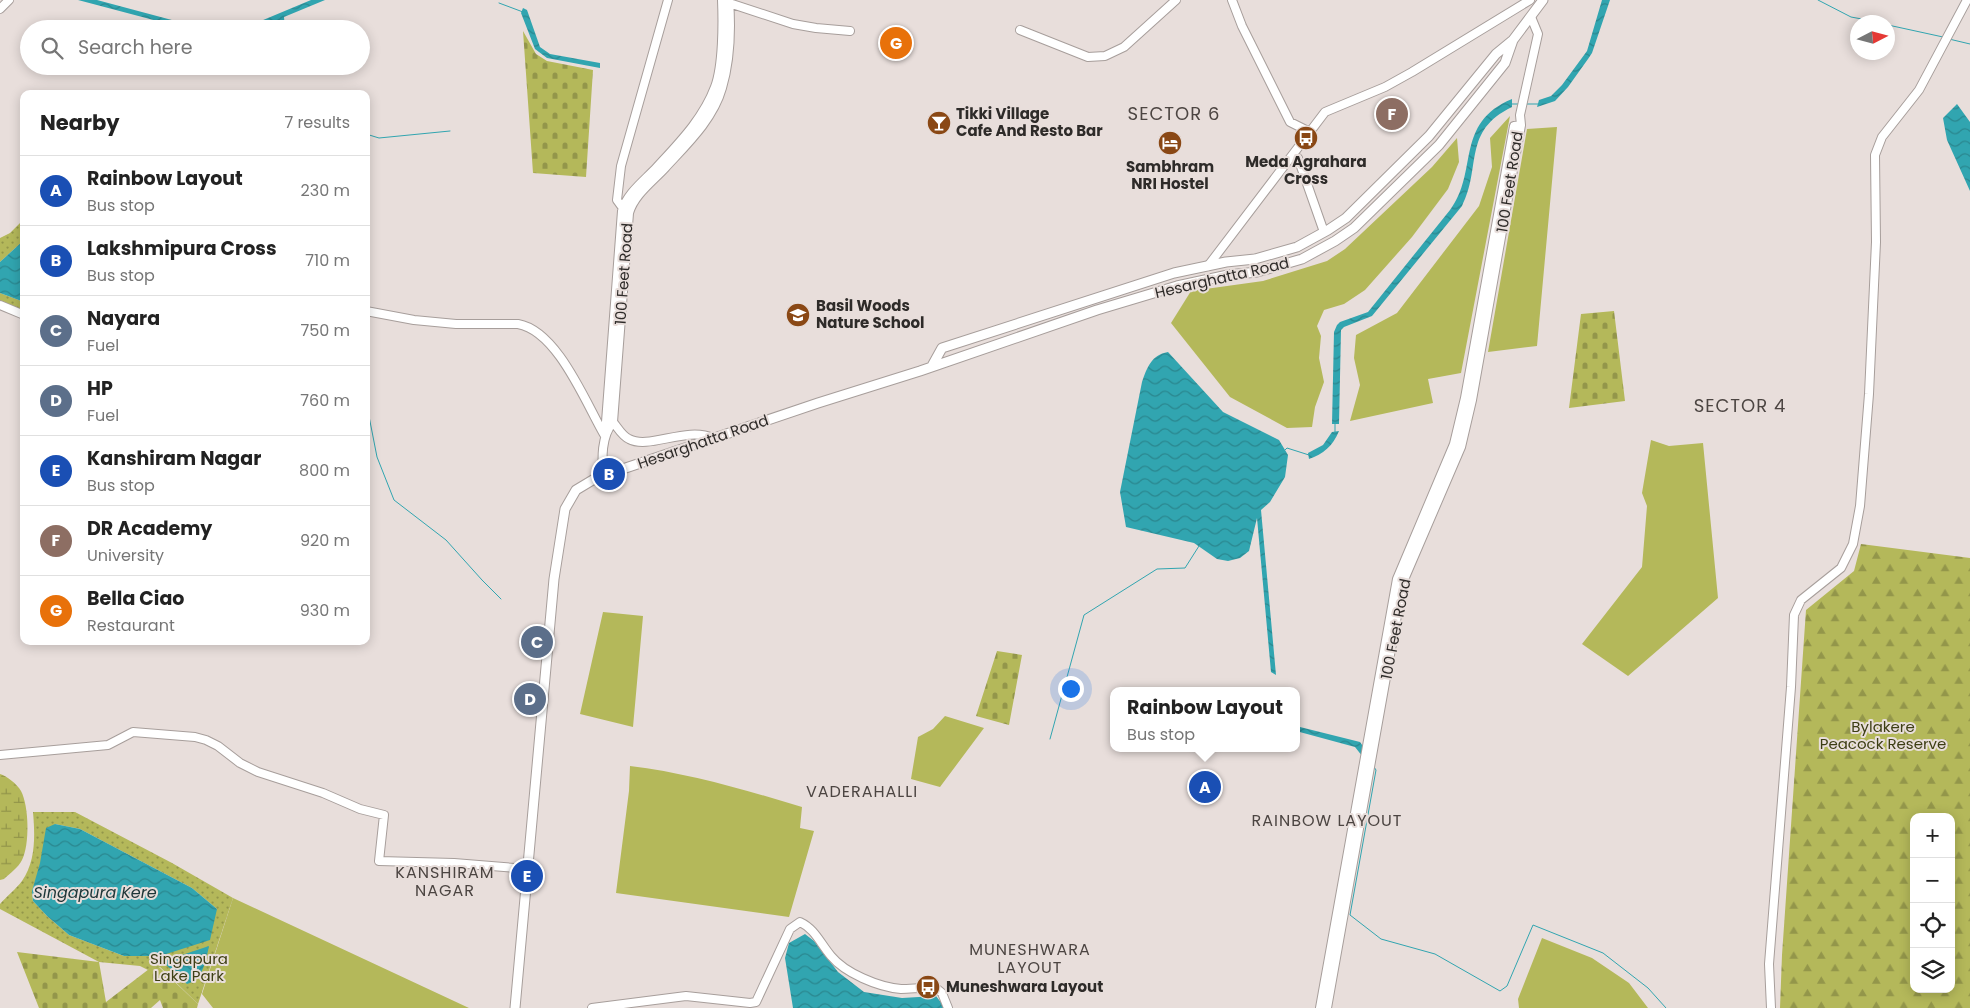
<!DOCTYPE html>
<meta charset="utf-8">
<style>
body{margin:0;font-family:Poppins,sans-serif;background:#f2f2f2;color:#222}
.controls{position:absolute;right:15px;bottom:15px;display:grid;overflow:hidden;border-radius:10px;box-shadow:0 2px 12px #0003}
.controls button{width:45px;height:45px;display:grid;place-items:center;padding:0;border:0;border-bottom:1px solid #e0e0e0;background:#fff;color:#222;font:25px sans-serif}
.compass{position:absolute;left:1850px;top:15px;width:45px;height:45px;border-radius:50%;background:#fff;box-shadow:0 2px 12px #0003;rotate:84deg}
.you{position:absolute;left:1070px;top:688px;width:18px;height:18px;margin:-12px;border:4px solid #fff;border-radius:50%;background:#1a73e8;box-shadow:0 0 0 8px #1a73e833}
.badge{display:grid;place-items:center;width:32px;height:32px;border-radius:50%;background:#7c3aed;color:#fff;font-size:16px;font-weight:700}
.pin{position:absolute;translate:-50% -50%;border:2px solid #fff;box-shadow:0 1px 5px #0006}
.popup{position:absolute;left:1110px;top:687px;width:190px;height:65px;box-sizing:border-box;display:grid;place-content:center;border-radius:10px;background:#fff;filter:drop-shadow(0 1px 4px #0005);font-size:16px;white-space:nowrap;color:#767676}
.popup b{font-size:19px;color:#222}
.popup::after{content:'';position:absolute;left:50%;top:100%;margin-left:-10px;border:10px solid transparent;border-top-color:#fff}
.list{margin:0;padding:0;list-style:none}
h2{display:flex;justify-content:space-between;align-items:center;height:65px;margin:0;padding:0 20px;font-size:21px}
h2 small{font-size:16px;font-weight:400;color:#767676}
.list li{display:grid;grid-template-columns:32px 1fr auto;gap:15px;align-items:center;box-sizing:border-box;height:70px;padding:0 20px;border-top:1px solid #e0e0e0}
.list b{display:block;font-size:19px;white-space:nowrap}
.list p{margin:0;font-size:16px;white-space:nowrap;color:#767676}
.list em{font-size:16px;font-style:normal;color:#767676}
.icon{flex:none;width:28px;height:28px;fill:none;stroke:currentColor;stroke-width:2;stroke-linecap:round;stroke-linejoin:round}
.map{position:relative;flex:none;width:1970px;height:1008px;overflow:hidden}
.search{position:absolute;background:#fff;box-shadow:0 2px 12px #0003;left:20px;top:20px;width:350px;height:55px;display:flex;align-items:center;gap:12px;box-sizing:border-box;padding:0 18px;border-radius:28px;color:#767676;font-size:19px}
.panel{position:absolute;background:#fff;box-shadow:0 2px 12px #0003;left:20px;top:90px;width:350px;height:555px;border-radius:10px}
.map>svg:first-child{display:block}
.grass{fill:#b4b85a}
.forest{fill:url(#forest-firs);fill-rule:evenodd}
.wetland{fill:url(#wetland-marsh)}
.cemetery{fill:url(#cemetery-stones)}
.park{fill:url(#park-dots);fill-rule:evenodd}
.water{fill:url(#water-waves)}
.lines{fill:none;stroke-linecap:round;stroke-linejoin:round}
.stream{stroke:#31a5b0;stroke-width:1}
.secondary-casing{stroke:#a79e9b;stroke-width:10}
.primary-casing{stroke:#a79e9b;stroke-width:11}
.secondary{stroke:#fff;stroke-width:8}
.primary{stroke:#fff;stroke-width:9}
.labels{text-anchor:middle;stroke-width:4;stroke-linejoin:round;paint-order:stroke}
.poi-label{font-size:15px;font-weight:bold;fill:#2e2b29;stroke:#e8dedb;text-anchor:start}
.street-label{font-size:15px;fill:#2e2b29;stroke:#e8dedb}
.park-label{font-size:15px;fill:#3d3e14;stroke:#e8dedb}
.neighbourhood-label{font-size:16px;letter-spacing:1px;fill:#4c4542;stroke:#e8dedb}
.water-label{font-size:16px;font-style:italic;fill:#1d3638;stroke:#e8dedb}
.quarter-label{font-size:18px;letter-spacing:1px;fill:#4c4542;stroke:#e8dedb}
</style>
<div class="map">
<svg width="1970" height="1008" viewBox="0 0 1970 1008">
<defs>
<pattern id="forest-firs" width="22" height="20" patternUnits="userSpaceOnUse" patternTransform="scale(1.25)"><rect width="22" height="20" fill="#b4b85a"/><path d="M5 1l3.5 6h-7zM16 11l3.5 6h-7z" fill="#93964a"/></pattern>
<pattern id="wetland-marsh" width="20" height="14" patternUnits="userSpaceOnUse" patternTransform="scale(1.25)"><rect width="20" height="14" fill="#b4b85a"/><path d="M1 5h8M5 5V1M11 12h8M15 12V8" fill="none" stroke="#93964a"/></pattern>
<pattern id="cemetery-stones" width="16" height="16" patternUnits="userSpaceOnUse" patternTransform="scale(1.25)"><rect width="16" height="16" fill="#b4b85a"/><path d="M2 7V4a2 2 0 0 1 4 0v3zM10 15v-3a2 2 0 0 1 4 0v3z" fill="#93964a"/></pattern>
<pattern id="park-dots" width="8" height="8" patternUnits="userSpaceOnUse" patternTransform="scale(1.25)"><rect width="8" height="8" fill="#b4b85a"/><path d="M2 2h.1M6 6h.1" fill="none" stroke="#93964a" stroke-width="1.8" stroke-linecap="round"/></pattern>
<pattern id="water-waves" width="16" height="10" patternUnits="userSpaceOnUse" patternTransform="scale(1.25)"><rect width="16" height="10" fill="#31a5b0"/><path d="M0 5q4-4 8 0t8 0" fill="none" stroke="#2a878f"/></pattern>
</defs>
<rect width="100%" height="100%" fill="#e8dedb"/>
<path class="grass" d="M1510,116L1461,373L1428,379L1433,403L1350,421L1360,385L1354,358L1356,335L1397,313L1479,206L1492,167L1490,138Z
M1557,127L1537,346L1488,352L1527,129Z
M1457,138L1459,162L1448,189L1412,237L1365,290L1344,304L1324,310L1317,326L1321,336L1319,358L1324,382L1315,407L1312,427L1287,428L1230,397L1171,323L1191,291L1263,281L1327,261L1345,249L1432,167Z
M1651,440L1669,446L1703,443L1718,598L1628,676L1582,644L1642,567L1647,506L1642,493Z
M603,612L643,616L633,727L580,714Z
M945,716L984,728L940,787L911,779L918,737L933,729Z
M630,766C688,773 746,790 802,807L800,828L814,831L789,917L616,893L629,791Z
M233,898L469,1008H213L202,994Z
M1542,938L1592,958L1629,983L1648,1008H1519L1518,999Z"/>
<path class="forest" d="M1861,544L1970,558V1008H1780L1782,955L1806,610L1854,571ZM1914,817H1951V989H1914Z"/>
<path class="wetland" d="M0,774C7,776 17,784 21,791C29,806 30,845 22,860C19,867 9,874 4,879L0,880Z"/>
<path class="cemetery" d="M523,31L536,54L547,61L593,70L586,177L533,173Z
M1614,311L1625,401L1569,408L1581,314Z
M997,651L1022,655L1009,725L976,716Z
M17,952L99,962L106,1002L149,969L159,967L198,1004L197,1008H163L160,1000L151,1008H39Z"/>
<path class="park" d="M24,219V240L0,262V238L10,233Z
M0,293L24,302V311L0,301Z
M33,812H75L172,863L233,898L198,1004L160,967L148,970L140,966L99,962L0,909V904C7,896 16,889 22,881C36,861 35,835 33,812ZM55,824L80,829L192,888L217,909L160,956H124L69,935L47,916L33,901L32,891Z"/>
<path class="water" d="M78,0H97L183,23L237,29L180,27Z
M311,0H325L284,17L285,29H280L279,22L276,20L258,27L256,23Z
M1602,0H1610L1592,53L1588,59L1568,87L1555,101L1537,107L1539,100L1551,96L1562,85L1587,51Z
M523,8L527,10L540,47L550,54L600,63V68L547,58L535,49L521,13Z
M1512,99V107C1462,131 1482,167 1462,206L1372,316L1344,327L1341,330L1339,424H1332L1334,332L1337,325L1340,322L1368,312L1450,210C1479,172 1454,123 1512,99Z
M1957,104L1970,122V191L1947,140L1943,118Z
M24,240V302L0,293V262Z
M1168,352L1223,412L1279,440L1288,455L1285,477L1270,502L1261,510L1276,675L1271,672L1257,518L1249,551L1240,558L1228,561L1217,559L1194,543L1126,527L1120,492L1142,382C1147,368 1151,355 1168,352Z
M1339,431C1333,446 1323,454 1309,459L1308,453L1323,445L1332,432Z
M1296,726L1360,742L1375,763L1374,771L1355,747L1296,731Z
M55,824L80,829L192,888L217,909L210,940L160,956H124L69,935L47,916L33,901L32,891L40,863L46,828Z
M805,934L814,941L838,972L864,992L902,998L936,996L943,1005V1008H793L785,958L789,943Z
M209,946C206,960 203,980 187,984L164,963V961Z"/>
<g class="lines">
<path class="stream" d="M1818,0L1851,17L1878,22
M499,3L523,12
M1888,25L1943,37
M249,29L258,25
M1949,39L1970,44
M1510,104H1519
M1525,104H1539
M366,134L379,138L450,131
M366,401L377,457L394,500L446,540L482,580L501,599
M1335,433V424
M1285,450L1287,448L1309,455
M1050,739L1084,615L1157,569L1185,568L1199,546
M1374,767L1376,770L1350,915L1381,939L1435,954L1500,991L1507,986L1533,925L1603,953L1648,988L1666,1008"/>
<g class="secondary-casing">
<path id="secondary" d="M1232,0L1242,26L1290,122L1310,132
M726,2L793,24L816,28L850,31
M0,9L9,0
M1020,30L1088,57L1105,56L1124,47L1176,0
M1298,158L1324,232
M625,211L617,200L621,166L668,0
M1208,266L1325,112L1385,87L1412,72L1530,0
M0,305L24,315
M366,311L414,320L456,324H518C558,331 586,404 605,436
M608,422H613C618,428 622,436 629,439C649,450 686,426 713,438
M608,428L606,422L622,211C627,193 644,181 657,167C679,143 703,119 715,87C723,66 723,23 722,0
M603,476C602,458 601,437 613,422L629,213C634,195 652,182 665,168C686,145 713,120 722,88C730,61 731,27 729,0
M0,755L108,745L133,732L195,737L206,740L218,746L240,763L258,772L323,793L360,809L384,815L379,861L454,863L527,869
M592,1008L686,996L750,1003L756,1002L790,929L800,922C815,929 820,943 831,956C845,973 878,987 901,989C912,989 924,987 936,988L942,993L948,1008
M1320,1008L1397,579L1454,444L1465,398L1514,126L1521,125
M1327,1008L1403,582L1461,447L1472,400L1521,125L1520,115L1538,34L1531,17
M1771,1008L1769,964L1791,687L1794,615L1801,600L1841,568L1853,544L1860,506L1869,394L1876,242L1875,155L1882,137L1919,90L1967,0"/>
</g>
<g class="primary-casing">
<path id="primary" d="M932,366L942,348L1174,273L1226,262L1255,259L1297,247L1328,230L1346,218L1429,136L1496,54L1513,40L1543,0
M515,1008L554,579L565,509L576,490L596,478L818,403L920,371L1097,310L1177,286L1228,275L1257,272L1302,259L1335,241L1354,228L1439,145L1505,63L1513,40"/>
</g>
<use href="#secondary" class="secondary"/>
<use href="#primary" class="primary"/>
</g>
<defs>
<g id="bar-disc" transform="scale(1.25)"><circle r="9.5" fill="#8a4815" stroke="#e8dedb"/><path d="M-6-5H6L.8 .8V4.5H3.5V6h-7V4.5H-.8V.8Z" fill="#fff"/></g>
<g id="bus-disc" transform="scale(1.25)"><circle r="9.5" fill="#8a4815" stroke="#e8dedb"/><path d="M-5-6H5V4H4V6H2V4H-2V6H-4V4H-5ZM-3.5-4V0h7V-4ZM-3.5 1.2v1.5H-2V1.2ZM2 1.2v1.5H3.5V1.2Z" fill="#fff"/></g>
<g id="hotel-disc" transform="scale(1.25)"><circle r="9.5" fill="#8a4815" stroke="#e8dedb"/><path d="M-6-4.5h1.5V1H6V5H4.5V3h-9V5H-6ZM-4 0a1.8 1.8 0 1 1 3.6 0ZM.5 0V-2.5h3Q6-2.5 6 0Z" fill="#fff"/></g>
<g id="school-disc" transform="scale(1.25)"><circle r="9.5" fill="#8a4815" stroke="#e8dedb"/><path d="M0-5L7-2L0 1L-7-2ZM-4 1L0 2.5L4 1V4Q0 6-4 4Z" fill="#fff"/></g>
</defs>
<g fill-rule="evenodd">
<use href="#bar-disc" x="939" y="123"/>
<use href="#bus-disc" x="1306" y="138"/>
<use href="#hotel-disc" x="1170" y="143"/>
<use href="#school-disc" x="798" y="315"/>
<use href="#bus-disc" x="928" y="987"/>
</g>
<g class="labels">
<g class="poi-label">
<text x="956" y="119">Tikki Village<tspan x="956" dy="17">Cafe And Resto Bar</tspan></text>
<text x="1306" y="167" text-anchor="middle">Meda Agrahara<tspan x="1306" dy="17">Cross</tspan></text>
<text x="1170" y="172" text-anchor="middle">Sambhram<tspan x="1170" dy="17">NRI Hostel</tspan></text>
<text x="816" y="311">Basil Woods<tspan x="816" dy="17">Nature School</tspan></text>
<text x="946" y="992">Muneshwara Layout</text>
</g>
<g class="street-label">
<text transform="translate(1510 182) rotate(-81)" y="5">100 Feet Road</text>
<text transform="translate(624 274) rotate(-86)" y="5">100 Feet Road</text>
<text transform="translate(1222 278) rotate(-13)" y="5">Hesarghatta Road</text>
<text transform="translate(703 442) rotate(-19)" y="5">Hesarghatta Road</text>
<text transform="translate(1396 629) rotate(-79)" y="5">100 Feet Road</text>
</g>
<g class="park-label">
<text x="1883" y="732">Bylakere<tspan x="1883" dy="17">Peacock Reserve</tspan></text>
<text x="189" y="964">Singapura<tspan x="189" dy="17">Lake Park</tspan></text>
</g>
<g class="neighbourhood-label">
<text x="862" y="797">VADERAHALLI</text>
<text x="1327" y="826">RAINBOW LAYOUT</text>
<text x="445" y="878">KANSHIRAM<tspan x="445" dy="18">NAGAR</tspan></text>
<text x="1030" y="955">MUNESHWARA<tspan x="1030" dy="18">LAYOUT</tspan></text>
</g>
<g class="water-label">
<text x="95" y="898">Singapura Kere</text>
</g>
<g class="quarter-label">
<text x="1174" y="120">SECTOR 6</text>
<text x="1740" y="412">SECTOR 4</text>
</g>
</g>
</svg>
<div class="controls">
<button>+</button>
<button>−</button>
<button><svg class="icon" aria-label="locate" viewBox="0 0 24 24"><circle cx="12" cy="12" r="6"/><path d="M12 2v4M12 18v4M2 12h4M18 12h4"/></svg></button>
<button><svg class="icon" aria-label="layers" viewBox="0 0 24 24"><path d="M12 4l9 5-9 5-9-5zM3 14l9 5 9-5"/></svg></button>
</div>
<svg class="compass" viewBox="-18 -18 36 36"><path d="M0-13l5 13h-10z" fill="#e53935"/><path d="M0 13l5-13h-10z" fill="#767676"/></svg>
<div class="you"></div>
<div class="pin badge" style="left:1205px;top:787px;background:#1a4fb4">A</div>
<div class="popup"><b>Rainbow Layout</b>Bus stop</div>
<div class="pin badge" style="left:609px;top:474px;background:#1a4fb4">B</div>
<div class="pin badge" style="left:537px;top:642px;background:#5c6f8a">C</div>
<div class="pin badge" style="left:530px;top:699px;background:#5c6f8a">D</div>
<div class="pin badge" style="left:527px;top:876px;background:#1a4fb4">E</div>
<div class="pin badge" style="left:1392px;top:114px;background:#8d6e63">F</div>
<div class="pin badge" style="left:896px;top:43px;background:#e8710a">G</div>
<div class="search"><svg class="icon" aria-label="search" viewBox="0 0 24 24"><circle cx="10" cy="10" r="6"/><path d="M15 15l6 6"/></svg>Search here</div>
<section class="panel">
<h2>Nearby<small>7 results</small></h2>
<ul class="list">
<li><span class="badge" style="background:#1a4fb4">A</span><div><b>Rainbow Layout</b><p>Bus stop</p></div><em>230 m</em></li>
<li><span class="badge" style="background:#1a4fb4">B</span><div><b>Lakshmipura Cross</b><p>Bus stop</p></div><em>710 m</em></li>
<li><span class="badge" style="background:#5c6f8a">C</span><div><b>Nayara</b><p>Fuel</p></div><em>750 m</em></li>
<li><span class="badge" style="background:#5c6f8a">D</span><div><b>HP</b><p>Fuel</p></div><em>760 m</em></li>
<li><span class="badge" style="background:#1a4fb4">E</span><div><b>Kanshiram Nagar</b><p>Bus stop</p></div><em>800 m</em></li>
<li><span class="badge" style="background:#8d6e63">F</span><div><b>DR Academy</b><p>University</p></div><em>920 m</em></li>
<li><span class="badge" style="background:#e8710a">G</span><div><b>Bella Ciao</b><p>Restaurant</p></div><em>930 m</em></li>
</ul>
</section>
</div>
